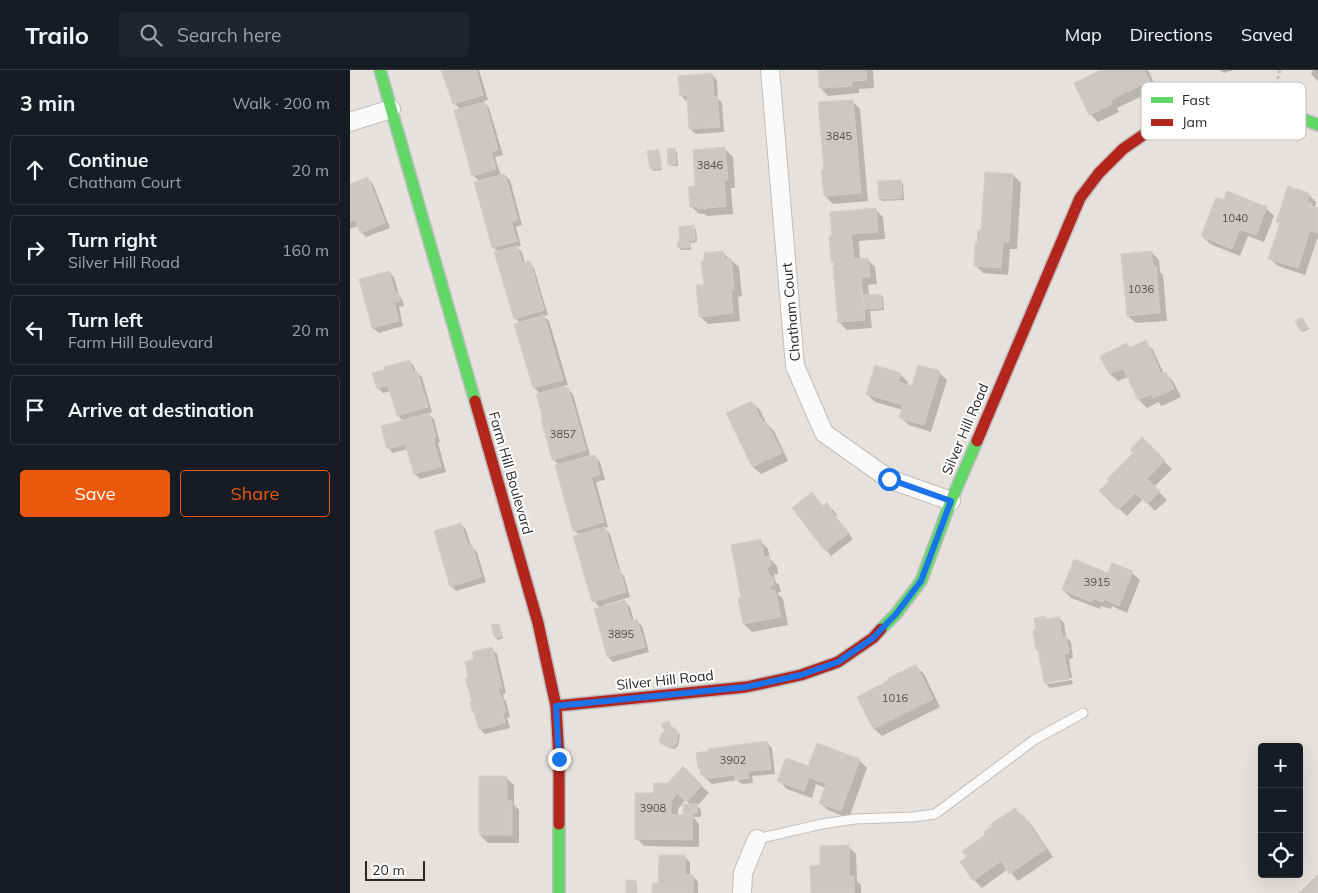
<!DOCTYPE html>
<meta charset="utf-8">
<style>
body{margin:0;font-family:Mulish,sans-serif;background:#20242c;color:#f1f3f6}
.controls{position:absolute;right:15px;bottom:15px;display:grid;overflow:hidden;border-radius:5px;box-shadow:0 5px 20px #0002}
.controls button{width:45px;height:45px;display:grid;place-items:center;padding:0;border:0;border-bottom:1px solid #363941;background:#171b24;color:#f1f3f6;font:25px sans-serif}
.scale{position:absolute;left:15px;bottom:12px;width:60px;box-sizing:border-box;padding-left:5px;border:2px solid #272727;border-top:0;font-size:14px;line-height:18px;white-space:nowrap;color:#272727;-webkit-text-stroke:4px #fff;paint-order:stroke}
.stop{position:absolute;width:15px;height:15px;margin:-11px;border:4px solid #1a73e8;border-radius:50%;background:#fff}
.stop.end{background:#1a73e8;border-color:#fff;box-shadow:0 1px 5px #0008}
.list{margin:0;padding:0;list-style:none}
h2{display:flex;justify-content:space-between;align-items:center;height:65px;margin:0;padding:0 20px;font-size:21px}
h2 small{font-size:16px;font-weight:400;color:#9ea1a6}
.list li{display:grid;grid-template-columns:32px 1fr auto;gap:15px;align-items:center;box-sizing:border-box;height:70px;margin:0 10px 10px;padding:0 10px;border:1px solid #363941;border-radius:5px}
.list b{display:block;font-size:19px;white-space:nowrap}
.list p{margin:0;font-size:16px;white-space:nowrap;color:#9ea1a6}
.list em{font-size:16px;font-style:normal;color:#9ea1a6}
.actions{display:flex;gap:10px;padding:15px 20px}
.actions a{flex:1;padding:11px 0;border:1px solid #ea580c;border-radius:5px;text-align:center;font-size:18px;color:#ea580c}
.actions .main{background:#ea580c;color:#fff}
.icon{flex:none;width:28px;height:28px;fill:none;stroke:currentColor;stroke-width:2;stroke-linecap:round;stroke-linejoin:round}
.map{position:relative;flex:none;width:968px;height:823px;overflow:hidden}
header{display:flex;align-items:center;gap:30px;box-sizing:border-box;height:70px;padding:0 25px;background:#171b24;border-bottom:1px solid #363941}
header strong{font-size:24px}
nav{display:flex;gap:28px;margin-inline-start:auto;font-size:18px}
.search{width:350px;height:45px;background:#20242c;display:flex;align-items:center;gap:12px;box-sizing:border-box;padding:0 18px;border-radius:5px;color:#9ea1a6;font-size:19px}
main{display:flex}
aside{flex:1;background:#171b24}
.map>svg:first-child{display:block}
.shadow{fill:#0003;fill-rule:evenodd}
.building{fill:#cbc7c3;stroke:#d1cdc8}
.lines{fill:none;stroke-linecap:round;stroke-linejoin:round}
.lane-casing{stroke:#bfbebe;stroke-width:11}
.street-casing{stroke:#bfbebe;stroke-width:20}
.fast-casing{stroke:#bfbebe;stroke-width:14}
.jam-casing{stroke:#bfbebe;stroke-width:14}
.path{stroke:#c4c3c2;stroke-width:3;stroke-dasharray:4 2.5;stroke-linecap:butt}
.lane{stroke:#fbfafa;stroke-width:9}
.street{stroke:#fbfafa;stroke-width:18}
.fast{stroke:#63d668;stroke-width:11}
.jam{stroke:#b3261e;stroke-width:11}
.route{stroke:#1a73e8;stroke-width:6}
.labels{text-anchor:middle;stroke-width:4;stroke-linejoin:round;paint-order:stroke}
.number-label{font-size:11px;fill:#525150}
.street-label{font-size:14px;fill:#272727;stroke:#fff}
.key{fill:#fff;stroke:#bebebe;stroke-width:1}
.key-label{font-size:14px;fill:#272727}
</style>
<header>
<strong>Trailo</strong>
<div class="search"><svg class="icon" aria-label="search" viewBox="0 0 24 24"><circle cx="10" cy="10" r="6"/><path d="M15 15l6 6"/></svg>Search here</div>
<nav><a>Map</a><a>Directions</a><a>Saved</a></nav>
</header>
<main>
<aside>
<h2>3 min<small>Walk · 200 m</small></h2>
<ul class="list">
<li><svg class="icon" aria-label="ahead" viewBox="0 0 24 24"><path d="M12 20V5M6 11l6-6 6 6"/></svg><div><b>Continue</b><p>Chatham Court</p></div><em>20 m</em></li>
<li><svg class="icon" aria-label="right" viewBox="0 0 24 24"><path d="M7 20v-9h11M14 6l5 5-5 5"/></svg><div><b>Turn right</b><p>Silver Hill Road</p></div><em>160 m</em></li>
<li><svg class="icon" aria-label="left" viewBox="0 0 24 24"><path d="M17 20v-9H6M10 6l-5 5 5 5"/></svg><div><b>Turn left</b><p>Farm Hill Boulevard</p></div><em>20 m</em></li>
<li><svg class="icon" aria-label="arrive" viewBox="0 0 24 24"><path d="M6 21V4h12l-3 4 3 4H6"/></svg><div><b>Arrive at destination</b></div></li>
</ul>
<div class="actions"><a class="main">Save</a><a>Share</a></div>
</aside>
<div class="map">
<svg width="968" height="823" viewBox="0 0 968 823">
<rect width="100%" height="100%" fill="#e6e1dc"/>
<path class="shadow" d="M93,0H129L138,30L133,31L139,38L153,85L145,87L151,106L155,105L160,110L172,155L166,157L171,176L166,177L172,182L175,193L179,192L184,198L198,245L194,246L199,251L218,315L214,316L223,324L240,385L227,389L229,391L245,387L250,392L255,410L246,412L258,457L254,458L260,464L271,503L274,506L280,527L254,535V537L275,532L280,537L284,551H287L292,556L299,582L263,592L258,587L246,540L250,538L244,531L230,466L224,460L209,395L204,390L194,350L191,324L184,318L166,255L170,253L165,248L149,182L143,177L130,112L123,105L111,40L104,33Z
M469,0H523L524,18L509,19V23L478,26L471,18Z
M754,0H798L807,19L767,38L769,42L748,52L740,44Z
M870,0H884L874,3Z
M963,0H968V11L961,4Z
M362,5L367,10L368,29L372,33L374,62L346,64L340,59L338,30L336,31L331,25Z
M502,31L510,39L518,131L483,134L475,126L472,101L475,100Z
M375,79L383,87L385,118H381L383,144L357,146L355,144H349L341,136L347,117Z
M325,80L327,82L328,96H321L319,94Z
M308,81L310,84L312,100L303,101L301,98Z
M663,105L671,113L667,179H660L658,205L633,203L625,195L628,175L633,161Z
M18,109L23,114L40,158L16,167L11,162L9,156L0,159V115Z
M551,111L553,114L554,130L532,131L530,129Z
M959,125L966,132L965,138L968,139V167L955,205L928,196L920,189L931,154L928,152Z
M874,132L916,138L924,146L914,172L898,166L890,186L860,174L852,166Z
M525,139L533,147L535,169L509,171L510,190L517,189L525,197L527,214L518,215L519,226L531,225L533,227L534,240L520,241L522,258L497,260L489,252L485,193L482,191L481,167Z
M343,157L346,159L347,172L340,173L341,180H331L329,178Z
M801,182L809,190L810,202L813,205L817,251L786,253L778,246Z
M373,183L389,197L392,226L388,227L390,251L358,254L350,246L355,216Z
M39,202L44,207L49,225L52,229L54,236L49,237L53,256L29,263L23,258Z
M952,248L959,259L953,262L951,260Z
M795,272L803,280L814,304H816L823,311L831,327L812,336L808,332L797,338L789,330L778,307L768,311L760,304L752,286L777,274L781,278Z
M59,291L64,296L66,302L72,307L82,342L78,344L84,349L90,372L88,373L96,402L70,409L65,404L58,379L43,383L38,378L54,351L48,346L41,321L33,323L28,318Z
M589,303L597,310L581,362L559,355L551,348L553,340L525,332L517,324L550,304L558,312L557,316L563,317Z
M402,332L410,340L416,353L424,361L438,391L411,404L403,397L377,344Z
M792,369L822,399L804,417L817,430L805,441L793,429L777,446L750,421L785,383Z
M477,434L482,439L487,445L485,446L503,469L481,486L443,438L474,437Z
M111,454L116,460L121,476L127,482L136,512L106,521L101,516Z
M410,471L418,479L420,489L427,496L428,504H424L425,511L429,515L431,522L427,523L433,529L438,555L402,562L394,554L390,529H393Z
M782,503L790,510L777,543L762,536L761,539L751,536L750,539L721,528L713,520L758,505Z
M695,548L697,550L709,548L714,553L716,567L721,572L723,588L719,589L722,608L697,611V614L722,610L723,614L700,618L695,613L690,583L687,580L688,560Z
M148,555L150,557L153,568L148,570L146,568Z
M142,579L147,584L156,623L153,624L154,629L156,631L160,647L157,648L160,658L135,664L130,659L126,644L124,642L120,609L126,590Z
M566,596L574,604L590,637L532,666L524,659L508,627Z
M318,652L323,659L330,665L328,676L324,679L315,676L312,674L317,662Z
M417,673L422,678L425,704L402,706L403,713L392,714L387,710L362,714L352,705L351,700L349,698Z
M509,690L517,698L499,748L478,740L470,733L476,718L466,714L462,728L437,719L429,711L459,698Z
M333,698L359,723L347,736L351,740V747H343L349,754V777L294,776L286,768L305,724L318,714ZM335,730L341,735L334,742L338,746H328V739Z
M156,708L164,715V735L169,740V773H138L130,765Z
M665,739L681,754L703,787L668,811L658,799L632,818L624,810L618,788L644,756Z
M498,776L506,784L507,811L511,815V823H462L471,796Z
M335,787L340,792V806H343L348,812V823H304Z
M285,811L287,813V823H277Z"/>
<path class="building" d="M91,0H126L133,25L103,34Z
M468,0H516L517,10L502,11V16L469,18Z
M751,0H794L800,11L760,30L762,34L739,45L724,13Z
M362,3L364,27L367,26L370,57L339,59L337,25L330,26L328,6Z
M503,30L511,123L474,126L471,100L474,99L468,32Z
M135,32L148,80L141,82L146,99L122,106L104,40Z
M375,77L378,110H374L376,136L348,139V136L340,137L338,117L345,116L343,80Z
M325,78L326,94L318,95L317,79Z
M308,80L311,98L300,99L297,81Z
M635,102L663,104L659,172H653L651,198L624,196L625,173L627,174L628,160H631Z
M155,104L168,150L161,152L167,171L142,178L124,112Z
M18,107L35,153L10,163L5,150L0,152V114Z
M551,110L552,128L529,129L528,111Z
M938,116L959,123L957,132L962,133L961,136L968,138V163L960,160L948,198L918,189L930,153L926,152Z
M877,121L917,137L906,165L890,159L882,179L851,166L866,127L873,130Z
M526,138L528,162L501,164L504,189L518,188L520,207H511L515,250L488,252L483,196H484V191H481L479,166L482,165L480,142Z
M344,155L345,170L339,171V178H328L327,172L330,171L329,157Z
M167,176L172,193L180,191L194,240L164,249L144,182Z
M373,181L374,189L381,188L384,219H381L383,243L349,247L346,215H354L351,191H354V183Z
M801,181L803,196H806L810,243L777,246L771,184Z
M39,201L45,223L48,222L50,231L44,232L49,251L22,258L9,209Z
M531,224L532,238L514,239L513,225Z
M194,245L213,310L183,318L164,254Z
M952,247L958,257L950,261L945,251Z
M796,270L811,304L816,302L824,319L803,328L801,324L788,330L773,298L759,304L750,286L777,273L779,278Z
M59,290L63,302L67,301L78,337L47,346L38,315L27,319L22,303L34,300V297Z
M525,295L551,303L548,312L562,316L568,295L590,301L574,355L549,348L553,335L516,324Z
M215,316L216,318L218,317L236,380L202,390L191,349H193L186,324Z
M402,331L413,353L416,352L432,383L402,397L376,343Z
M79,343L86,367L83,368L91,397L64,404L55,374L37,379L31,356Z
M792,367L815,390L797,409L810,421L797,434L785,423L768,440L749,421L759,411L757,409L783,383L780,380Z
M245,385L250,405L241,407L254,452L223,461L205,395Z
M462,422L473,436L477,432L482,440L481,441L499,463L475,481L442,438Z
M111,453L118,476L122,475L131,507L100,517L84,461Z
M255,457L268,500L270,499L276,522L242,532L223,466Z
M411,469L414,487L419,486L421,496L417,497L419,506H422L424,515H420L422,521L425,520L431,547L393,554L388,528H391L381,475Z
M724,489L758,503L762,493L783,501L769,536L754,529L753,532L743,529L742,532L712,520Z
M275,530L281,551L287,549L295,577L257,587L244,539Z
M695,546L696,549L709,547L712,567L716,566L719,583L714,584L719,609L694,613L688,580H686L683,560L686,559L684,548Z
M149,554L152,566L145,568L141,555Z
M142,577L152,618L148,619L150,625H151L156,642L153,643L155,653L129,660L124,642L123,643L120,632L122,631L115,609L118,608L115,592L124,589L122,582Z
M566,595L583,629L523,659L507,627L539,610L538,608Z
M319,651L322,658L324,657L328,662L326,674L321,677L311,674L309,669L312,663L315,661L311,654Z
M417,671L421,699L398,701L399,708L385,710V705L355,709V705H351L350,698L348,699L346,683L358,681V679Z
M467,673L510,689L491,741L469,733L476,714L459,707L454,721L427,711L436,688L458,696Z
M333,696L352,715L337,732L327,723L321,731V745L342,744V770L285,769V723H304L303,713H318Z
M129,706H157V731H162V765H129Z
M333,734H347V743H333Z
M665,738L671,747L673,745L696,779L659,804L651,791L623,811L610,792L617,787L612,781L635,765L634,762L642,756L641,754Z
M499,775V806H504V823H461L460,796L470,795V776Z
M309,785H335V805H343V823H302V813H308Z
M968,804V823H949Z
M276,810H286V823H276Z"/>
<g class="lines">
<g class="lane-casing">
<path id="lane" d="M407,769L472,754L505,749L563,747L585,744L684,670L733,643"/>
</g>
<g class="street-casing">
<path id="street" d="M420,0L445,296L474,363L539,409L601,431
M0,52L41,39
M392,823L393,803L407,769"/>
</g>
<g class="fast-casing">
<path id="fast" d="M30,0L125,331
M809,54L851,41L890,37L921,36L968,55
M531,559L546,544L571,511L601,431L627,371
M209,754V823"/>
</g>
<g class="jam-casing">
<path id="jam" d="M125,331L188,553L206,636L209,689V754
M627,371L730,128L749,103L773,79L809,54
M206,636L396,617L451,605L488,592L523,568L531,559"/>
</g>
<path class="path" d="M926,16L930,0"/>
<use href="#lane" class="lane"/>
<use href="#street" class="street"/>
<use href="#fast" class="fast"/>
<use href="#jam" class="jam"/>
</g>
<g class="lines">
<path class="route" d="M209,689L206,636L396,617L451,605L488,592L523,568L546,544L571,511L601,431L539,409"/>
</g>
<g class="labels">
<g class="number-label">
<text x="489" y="70">3845</text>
<text x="360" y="99">3846</text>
<text x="885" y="152">1040</text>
<text x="791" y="223">1036</text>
<text x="213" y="368">3857</text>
<text x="747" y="516">3915</text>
<text x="271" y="568">3895</text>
<text x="545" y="632">1016</text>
<text x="383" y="694">3902</text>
<text x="303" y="742">3908</text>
</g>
<g class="street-label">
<text transform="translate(441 242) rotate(-95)" y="5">Chatham Court</text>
<text transform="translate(615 359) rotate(-67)" y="5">Silver Hill Road</text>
<text transform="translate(161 403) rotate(74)" y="5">Farm Hill Boulevard</text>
<text transform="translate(315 610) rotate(-6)" y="5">Silver Hill Road</text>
</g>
</g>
<rect x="791" y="12" width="165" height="58" rx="8" class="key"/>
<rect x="801" y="27" width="22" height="6" fill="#63d668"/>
<rect x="801" y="49" width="22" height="7" fill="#b3261e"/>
<g class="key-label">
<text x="832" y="35">Fast</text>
<text x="832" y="57">Jam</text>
</g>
</svg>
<div class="controls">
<button>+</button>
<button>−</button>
<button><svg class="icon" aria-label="locate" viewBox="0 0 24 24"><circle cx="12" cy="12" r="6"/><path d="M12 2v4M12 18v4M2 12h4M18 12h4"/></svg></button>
</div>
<div class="scale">20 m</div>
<div class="stop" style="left:539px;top:409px"></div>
<div class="stop end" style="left:209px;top:689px"></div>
</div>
</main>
